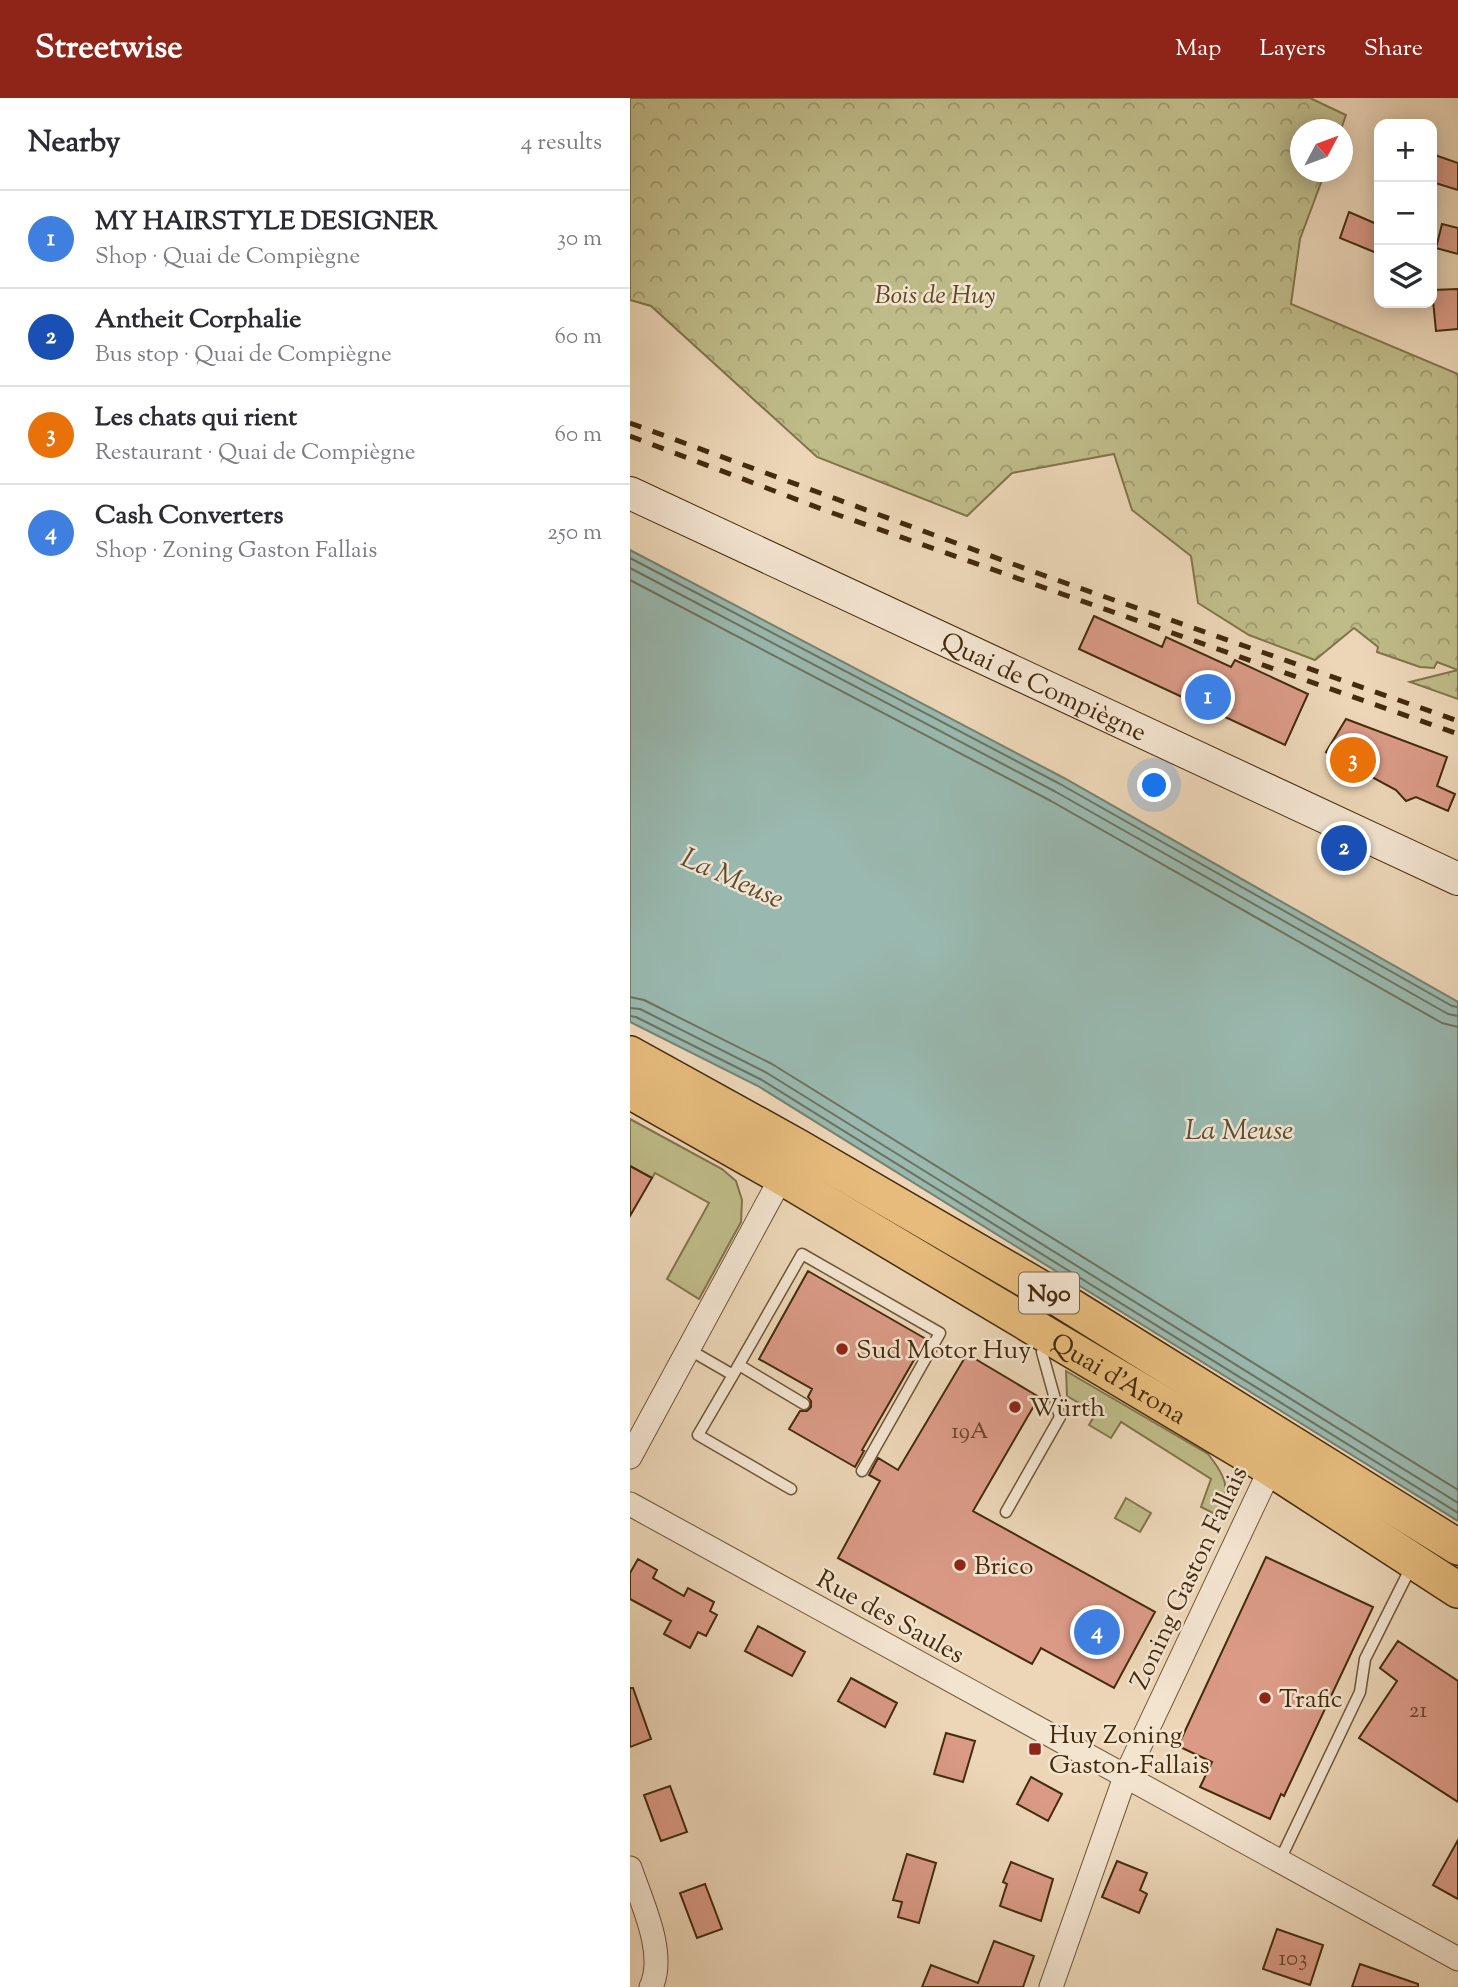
<!DOCTYPE html>
<meta charset="utf-8">
<style>
body{margin:0;font-family:"Sorts Mill Goudy",serif;background:#f7f7f7;color:#2b2b33}
.controls{position:absolute;right:21px;top:21px;display:grid;overflow:hidden;border-radius:14px;box-shadow:0 4px 18px #0003}
.controls button{width:63px;height:63px;display:grid;place-items:center;padding:0;border:0;border-bottom:2px solid #e1e1e2;background:#fff;color:#2b2b33;font:35px sans-serif}
.compass{position:absolute;left:660px;top:21px;width:63px;height:63px;border-radius:50%;background:#fff;box-shadow:0 4px 18px #0003;rotate:49deg}
.you{position:absolute;left:525px;top:688px;width:24px;height:24px;margin:-18px;border:5px solid #fff;border-radius:50%;background:#1a73e8;box-shadow:0 0 0 10px #1a73e833}
.badge{display:grid;place-items:center;width:46px;height:46px;border-radius:50%;background:#8f2418;color:#fff;font-size:23px;font-weight:700}
.pin{position:absolute;translate:-50% -50%;border:4px solid #fff;box-shadow:0 2px 7px #0006}
.list{margin:0;padding:0;list-style:none}
h2{display:flex;justify-content:space-between;align-items:center;height:91px;margin:0;padding:0 28px;font-size:30px}
h2 small{font-size:23px;font-weight:400;color:#7c7c81}
.list li{display:grid;grid-template-columns:46px 1fr auto;gap:21px;align-items:center;box-sizing:border-box;height:98px;padding:0 28px;border-top:2px solid #e1e1e2}
.list b{display:block;font-size:26px;white-space:nowrap}
.list p{margin:0;font-size:23px;white-space:nowrap;color:#7c7c81}
.list em{font-size:23px;font-style:normal;color:#7c7c81}
.icon{flex:none;width:38px;height:38px;fill:none;stroke:currentColor;stroke-width:2;stroke-linecap:round;stroke-linejoin:round}
.map{position:relative;flex:none;width:828px;height:1889px;overflow:hidden}
header{display:flex;align-items:center;gap:42px;box-sizing:border-box;height:98px;padding:0 35px;background:#8f2418;color:#fff}
header strong{font-size:33px}
nav{display:flex;gap:38px;margin-inline-start:auto;font-size:24px}
main{display:flex}
aside{flex:1;background:#fff}
.map>svg:first-child{display:block}
.grass{fill:#bfbc89;stroke:#82744a;stroke-width:2}
.forest{fill:url(#forest-crowns);stroke:#82744a;stroke-width:2}
.water{fill:#99b9b0;stroke:#77806e;stroke-width:2}
.lines{fill:none;stroke-linecap:round;stroke-linejoin:round}
.shore{stroke:#6e725e;stroke-width:2}
.building{fill:#da9a86;stroke:#442b0c;stroke-width:2}
.service-casing{stroke:#6e5637;stroke-width:13}
.minor-casing{stroke:#6e5637;stroke-width:25}
.secondary-casing{stroke:#442b0c;stroke-width:34}
.primary-casing{stroke:#442b0c;stroke-width:38}
.service{stroke:#f3e4d0;stroke-width:10}
.minor{stroke:#f3e4d0;stroke-width:23}
.secondary{stroke:#f3e4d0;stroke-width:32}
.primary{stroke:#e6bb7c;stroke-width:35}
.rail{stroke:#442b0c;stroke-width:5;stroke-dasharray:12 12;stroke-linecap:butt}
.poi-dot{fill:#8f2418;stroke:#f3e4d0;stroke-width:2.5}
.labels{text-anchor:middle;stroke-width:5;stroke-linejoin:round;paint-order:stroke}
.number-label{font-size:23px;fill:#6a472a}
.shield{fill:#f3e4d0;stroke:#786247;stroke-width:2}
.shield-label{font-size:24px;font-weight:bold;fill:#442b0c}
.park-label{font-size:26px;font-style:italic;fill:#5d4825;stroke:#f3e4d0}
.street-label{font-size:26px;fill:#442b0c;stroke:#f3e4d0}
.poi-label{font-size:26px;fill:#442b0c;stroke:#f3e4d0;text-anchor:start}
.water-label{font-size:28px;font-style:italic;fill:#594e35;stroke:#f3e4d0}
</style>
<header>
<strong>Streetwise</strong>
<nav><a>Map</a><a>Layers</a><a>Share</a></nav>
</header>
<main>
<aside>
<h2>Nearby<small>4 results</small></h2>
<ul class="list">
<li><span class="badge" style="background:#3f7fe0">1</span><div><b>MY HAIRSTYLE DESIGNER</b><p>Shop · Quai de Compiègne</p></div><em>30 m</em></li>
<li><span class="badge" style="background:#1a4fb4">2</span><div><b>Antheit Corphalie</b><p>Bus stop · Quai de Compiègne</p></div><em>60 m</em></li>
<li><span class="badge" style="background:#e8710a">3</span><div><b>Les chats qui rient</b><p>Restaurant · Quai de Compiègne</p></div><em>60 m</em></li>
<li><span class="badge" style="background:#3f7fe0">4</span><div><b>Cash Converters</b><p>Shop · Zoning Gaston Fallais</p></div><em>250 m</em></li>
</ul>
</aside>
<div class="map">
<svg width="828" height="1889" viewBox="0 0 828 1889">
<defs>
<pattern id="forest-crowns" width="20" height="18" patternUnits="userSpaceOnUse" patternTransform="scale(1.75)"><rect width="20" height="18" fill="#bfbc89"/><path d="M2 6a3 3 0 1 1 6 0M12 15a3 3 0 1 1 6 0" fill="none" stroke="#9d996e"/></pattern>
</defs>
<rect width="100%" height="100%" fill="#ecd6b7"/>
<filter id="stains"><feTurbulence type="fractalNoise" baseFrequency=".00286" numOctaves="4"/><feColorMatrix values="0 0 0 0 .2 0 0 0 0 .09 0 0 0 0 .02 0 0 0 .5 -.17"/></filter>
<radialGradient id="worn" r=".72"><stop offset=".6" stop-color="#630" stop-opacity="0"/><stop offset="1" stop-color="#630" stop-opacity=".3"/></radialGradient>
<path class="grass" d="M0,1021L92,1071L106,1083L112,1102L111,1124L69,1201L37,1181L79,1105L25,1075L22,1080L0,1068Z
M436,1273L578,1356C597,1380 601,1390 587,1417L571,1409L581,1381L491,1324L481,1340L459,1327L466,1315L437,1298Z
M496,1400L521,1415L510,1434L485,1420Z"/>
<path class="forest" d="M0,0H680L716,17L711,31L670,32V74H695L670,141L661,206L828,276V572L807,564L804,570L790,569L747,554L748,549L724,530L685,562L619,537L568,505L561,458L502,412L484,356L382,375L337,418L187,359L21,208L0,202Z
M828,573V601L780,584L828,572Z"/>
<path class="water" d="M0,452L434,680L828,904V1423L128,988L0,924Z"/>
<g class="lines">
<path class="shore" d="M0,460L430,686L822,908L828,909
M0,470L426,694L818,916L828,918
M0,482L421,703L812,925L828,929
M0,899L14,902L142,966L828,1392
M0,910L10,911L137,975L828,1405
M0,918L6,919L132,982L828,1415"/>
</g>
<path class="building" d="M802,56L828,65V92L802,84Z
M719,114L749,127V156L710,140Z
M812,126L828,130V156L806,150Z
M828,191V231L806,233L802,192Z
M464,518L532,549L536,539L601,569L605,562L678,596L655,647L449,551Z
M716,621L817,659L807,688L825,696L818,713L786,699L776,703L766,692L696,654Z
M0,1068L22,1080L0,1118Z
M178,1173L296,1241L232,1352L234,1353L225,1369L159,1331L170,1313H177L181,1309V1303L178,1299L182,1291L129,1261Z
M337,1256L409,1299L343,1413L525,1514L484,1590L411,1550L402,1566L208,1460L250,1383L239,1377L248,1360L268,1372Z
M636,1459L743,1509L654,1698L651,1696L640,1721L570,1689L582,1664L548,1648Z
M8,1461L27,1472L23,1480L54,1498L58,1490L84,1504L80,1513L87,1517L76,1538L68,1534L60,1550L34,1536L41,1523L0,1501V1475Z
M128,1528L175,1554L162,1578L115,1553Z
M768,1543L828,1583V1704L729,1640L767,1583L750,1570Z
M221,1580L267,1605L255,1629L208,1603Z
M0,1590H3L21,1641L0,1649Z
M316,1635L345,1643L333,1684L304,1676Z
M401,1679L432,1696L418,1723L387,1706Z
M40,1688L57,1734L31,1743L14,1697Z
M828,1742V1801L803,1787Z
M277,1756L306,1765L289,1825L268,1819L272,1804L263,1802Z
M487,1763L517,1775L510,1792L517,1796L509,1815L472,1799Z
M381,1764L423,1781L411,1823L370,1808L377,1786L373,1784Z
M75,1786L92,1831L67,1840L50,1795Z
M647,1831L693,1847L680,1887L633,1871Z
M364,1843L404,1858L393,1889H292L301,1867L348,1885Z
M730,1866L788,1886V1889H722Z"/>
<g class="lines">
<g class="service-casing">
<path id="service" d="M58,1251L103,1277L172,1156L310,1235L232,1373
M109,1267L174,1306
M103,1277L68,1337L161,1391
M376,1414L430,1319L412,1254L419,1243
M649,1764L730,1594L735,1561L782,1467"/>
</g>
<g class="minor-casing">
<path id="minor" d="M0,1359L157,1069
M0,1406L828,1861
M0,1770C11,1803 37,1855 21,1889
M421,1889L495,1679L646,1359"/>
</g>
<g class="secondary-casing">
<g id="secondary">
<path id="s1" d="M0,395L828,781"/>
</g>
</g>
<g class="primary-casing">
<g id="primary">
<path d="M0,956L168,1049L426,1199L828,1449"/>
<path id="s2" d="M0,993L152,1079L640,1370L828,1492"/>
</g>
</g>
<use href="#service" class="service"/>
<use href="#minor" class="minor"/>
<use href="#secondary" class="secondary"/>
<use href="#primary" class="primary"/>
<path class="rail" d="M0,325L410,476L828,623
M0,338L197,413L828,636"/>
</g>
<g class="poi-dot">
<circle cx="212" cy="1251" r="7"/>
<circle cx="385" cy="1309" r="7"/>
<circle cx="330" cy="1467" r="7"/>
<circle cx="635" cy="1600" r="7"/>
<rect x="398" y="1644" width="14" height="14" rx="3.5"/>
</g>
<g class="labels">
<g class="number-label">
<text x="340" y="1340">19A</text>
<text x="788" y="1619">21</text>
<text x="663" y="1867">103</text>
</g>
<rect class="shield" x="389" y="1174.5" width="60" height="41" rx="5"/>
<g class="shield-label">
<text x="419" y="1203">N90</text>
</g>
<g class="park-label">
<text x="305" y="205">Bois de Huy</text>
</g>
<g class="street-label">
<text dy="9" stroke="none"><textPath href="#s1" startOffset="457">Quai de Compiègne</textPath></text>
<text dy="9" stroke="none"><textPath href="#s2" startOffset="567">Quai d'Arona</textPath></text>
<text transform="translate(558 1479) rotate(-65)" y="9">Zoning Gaston Fallais</text>
<text transform="translate(261 1518) rotate(29)" y="9">Rue des Saules</text>
</g>
<g class="poi-label">
<text x="226" y="1260">Sud Motor Huy</text>
<text x="399" y="1318">Würth</text>
<text x="344" y="1476">Brico</text>
<text x="649" y="1609">Trafic</text>
<text x="419" y="1645">Huy Zoning<tspan x="419" dy="30">Gaston-Fallais</tspan></text>
</g>
<g class="water-label">
<text transform="translate(103 779) rotate(24)" y="10">La Meuse</text>
<text x="609" y="1041">La Meuse</text>
</g>
</g>
<rect width="100%" height="100%" filter="url(#stains)"/>
<rect width="100%" height="100%" fill="url(#worn)"/>
</svg>
<div class="controls">
<button>+</button>
<button>−</button>
<button><svg class="icon" aria-label="layers" viewBox="0 0 24 24"><path d="M12 4l9 5-9 5-9-5zM3 14l9 5 9-5"/></svg></button>
</div>
<svg class="compass" viewBox="-18 -18 36 36"><path d="M0-13l5 13h-10z" fill="#e53935"/><path d="M0 13l5-13h-10z" fill="#7c7c81"/></svg>
<div class="you"></div>
<div class="pin badge" style="left:578px;top:599px;background:#3f7fe0">1</div>
<div class="pin badge" style="left:714px;top:750px;background:#1a4fb4">2</div>
<div class="pin badge" style="left:723px;top:662px;background:#e8710a">3</div>
<div class="pin badge" style="left:467px;top:1534px;background:#3f7fe0">4</div>
</div>
</main>
